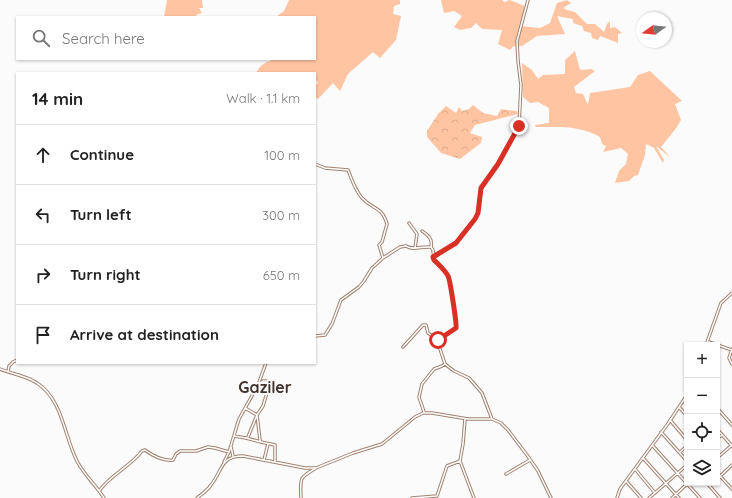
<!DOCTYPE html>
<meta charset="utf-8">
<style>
body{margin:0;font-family:Quicksand,sans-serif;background:#f6f6f6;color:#222}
.controls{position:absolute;right:12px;bottom:12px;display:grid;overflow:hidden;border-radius:0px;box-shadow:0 1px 3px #0004}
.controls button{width:36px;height:36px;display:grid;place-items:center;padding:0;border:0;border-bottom:1px solid #e0e0e0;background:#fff;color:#222;font:20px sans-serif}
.compass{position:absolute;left:636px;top:12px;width:36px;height:36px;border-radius:50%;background:#fff;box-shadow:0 1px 3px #0004;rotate:255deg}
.stop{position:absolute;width:12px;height:12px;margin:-9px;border:3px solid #d93025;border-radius:50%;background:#fff}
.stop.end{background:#d93025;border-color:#fff;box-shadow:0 1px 4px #0008}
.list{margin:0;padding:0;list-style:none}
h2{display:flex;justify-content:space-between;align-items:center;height:52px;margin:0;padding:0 16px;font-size:17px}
h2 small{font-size:13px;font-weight:400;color:#767676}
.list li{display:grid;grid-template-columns:26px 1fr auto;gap:12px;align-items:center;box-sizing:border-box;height:60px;padding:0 16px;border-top:1px solid #e0e0e0}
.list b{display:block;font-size:15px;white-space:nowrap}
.list em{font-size:13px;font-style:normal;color:#767676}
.icon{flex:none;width:22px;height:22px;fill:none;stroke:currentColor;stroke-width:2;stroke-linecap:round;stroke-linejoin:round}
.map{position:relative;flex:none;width:732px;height:498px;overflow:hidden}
.search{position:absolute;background:#fff;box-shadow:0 1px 3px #0004;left:16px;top:16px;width:300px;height:44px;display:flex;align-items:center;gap:10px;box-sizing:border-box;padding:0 14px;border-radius:0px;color:#767676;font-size:15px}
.panel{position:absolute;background:#fff;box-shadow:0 1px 3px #0004;left:16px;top:72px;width:300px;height:292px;border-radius:0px}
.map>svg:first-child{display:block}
.green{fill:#ffc4a2}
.forest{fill:url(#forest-crowns)}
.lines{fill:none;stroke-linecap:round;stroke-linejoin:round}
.minor-casing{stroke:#a1816f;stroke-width:3.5}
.minor{stroke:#fff;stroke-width:1.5}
.route{stroke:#d93025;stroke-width:5}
.labels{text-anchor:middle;stroke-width:4;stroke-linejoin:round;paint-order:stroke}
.quarter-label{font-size:16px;font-weight:bold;fill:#43352e;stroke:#fbfbfb}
</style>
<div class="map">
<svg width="732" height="498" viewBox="0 0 732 498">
<defs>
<pattern id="forest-crowns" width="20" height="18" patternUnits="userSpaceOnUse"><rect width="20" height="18" fill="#ffc4a2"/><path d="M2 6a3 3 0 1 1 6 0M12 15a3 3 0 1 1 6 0" fill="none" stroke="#dca98c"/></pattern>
</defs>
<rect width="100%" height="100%" fill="#fbfbfb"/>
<path class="green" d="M167,0H202L203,8H199L202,13L196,15L197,17H164Z
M289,0H400V4L394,6L393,14L401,16L396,40L380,58L373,52L348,74L340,91L333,83L318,99L315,97V86L318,82L315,80V73H256C258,69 262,64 267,62C279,56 301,59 315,59V17H276L284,11Z
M441,0H502L504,2L510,0L525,6L520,26L540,28L550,23L557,3L567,0L571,3L563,8L567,10L575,12L587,24H595L604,32L607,24L610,21V28L615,27L622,33L618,34V43L600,36L598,40L592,38L591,33L584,31L582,26L573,23V19L557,16L565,34L537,36L522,46H514L510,50L498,44L502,30L482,29L476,23L471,28L460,30L454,27L462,16L454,11L444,13Z
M575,51L580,70L591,69L595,71L574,87L576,93L583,94L588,105L590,93L630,87L638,75L650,71L682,101L675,104L681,120L677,127L661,147L671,158L656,146L664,160L663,163L654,148L646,144L645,155L638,175L634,176L629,181L615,183L619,171L626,164L628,154L621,148L603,152L606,146L602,144L600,137C579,125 560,127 536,127L535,125L549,123V108L538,102L530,103L523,97L522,63L532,70L538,79L543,75L565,74V60Z"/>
<path class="forest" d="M473,105L483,113L497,116L501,109L517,111L518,114L475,125L470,133L482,137L481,143L460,159L441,153L427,137V131L438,114L446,106L456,113L459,107L462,111L469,109Z"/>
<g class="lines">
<g class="minor-casing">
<path id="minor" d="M315,164L325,168L348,170C352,180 355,190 362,198C373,210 382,206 387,224L382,242L379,245L383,258L400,247L406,246C413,251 422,246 431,247L433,250L434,260C439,265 445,270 448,276C450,279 457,325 456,328L438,340V343L445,364L454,371L469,378L482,393L492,419
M409,223L417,234L415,248
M422,231C428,235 433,239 431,247
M434,257L456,243L475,219L478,213L481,188L498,164L519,126L521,85L518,61L517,41L528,0
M315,336L325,335L332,324L341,300L359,287L364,281L372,268L383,258
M709,342L732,350
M706,345L721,303L732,293
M403,347L423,325H426L428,333L438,340
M732,349L729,358L732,364
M0,369C12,374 27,376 37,383C63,400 64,436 77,461C84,475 96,485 104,498
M8,372L9,366L13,362L17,360
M679,407L687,416
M245,408L257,415L263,406L269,386L266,381H263L259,384
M717,408L732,425
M424,412L419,397L422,384L434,369L442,366L445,364
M257,415L260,440L261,442L275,445V461
M465,419L463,444L460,461L474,498
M670,420L687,440
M717,429L732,446
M661,432L687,461
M234,436L246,438L261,442
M248,437L257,415
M717,439L722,435
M653,446L700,498
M231,447L233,456
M680,452L687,446
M643,458L679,498
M717,458L732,445
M264,460L268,444
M224,462L229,452L239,419L258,385L266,363
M635,469L655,493
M506,474L530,460
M720,476L732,489
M717,479L732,465
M626,481L641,498
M707,483L720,498
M99,491C111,474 130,467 142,451L145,450C153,456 163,461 173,460L176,454L180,451H196L208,447L215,448L229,452
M197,498C202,494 208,490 211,485C223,470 220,456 243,456L305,468H316L353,453L382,444L415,417L423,413H432L468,419H492L501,423L508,430L527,455L538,471L551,498
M301,498C300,478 299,478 316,468
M412,498L437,496L447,466L460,461
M617,498L620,489L667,425L687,395
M649,498L687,465
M672,498L688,483"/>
</g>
<use href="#minor" class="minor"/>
</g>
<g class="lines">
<path class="route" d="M438,340L456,328C457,325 450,279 448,276C445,270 439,265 434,260L433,257L456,243L475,219L478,213L481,188L498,164L519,126"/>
</g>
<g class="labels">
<g class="quarter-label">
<text x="265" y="393">Gaziler</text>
</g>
</g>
</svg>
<div class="controls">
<button>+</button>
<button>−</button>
<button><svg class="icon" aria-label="locate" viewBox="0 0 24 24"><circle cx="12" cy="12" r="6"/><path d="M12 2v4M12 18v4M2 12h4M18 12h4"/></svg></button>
<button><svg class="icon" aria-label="layers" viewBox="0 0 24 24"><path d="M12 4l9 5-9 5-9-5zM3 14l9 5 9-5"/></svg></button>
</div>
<svg class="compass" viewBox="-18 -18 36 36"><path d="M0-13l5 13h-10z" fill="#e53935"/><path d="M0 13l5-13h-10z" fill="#767676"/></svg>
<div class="stop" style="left:438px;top:340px"></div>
<div class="stop end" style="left:519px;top:126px"></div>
<div class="search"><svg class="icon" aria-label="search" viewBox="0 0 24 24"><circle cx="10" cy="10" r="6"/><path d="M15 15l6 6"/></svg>Search here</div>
<section class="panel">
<h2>14 min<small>Walk · 1.1 km</small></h2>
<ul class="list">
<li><svg class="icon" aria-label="ahead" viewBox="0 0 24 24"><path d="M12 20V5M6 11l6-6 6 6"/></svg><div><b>Continue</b></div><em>100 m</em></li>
<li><svg class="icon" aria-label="left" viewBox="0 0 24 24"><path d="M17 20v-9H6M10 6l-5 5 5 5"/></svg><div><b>Turn left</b></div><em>300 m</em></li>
<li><svg class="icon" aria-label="right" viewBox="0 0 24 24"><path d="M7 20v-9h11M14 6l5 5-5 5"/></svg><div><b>Turn right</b></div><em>650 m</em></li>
<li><svg class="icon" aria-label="arrive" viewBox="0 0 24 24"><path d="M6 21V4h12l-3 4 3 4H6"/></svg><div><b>Arrive at destination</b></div></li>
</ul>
</section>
</div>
